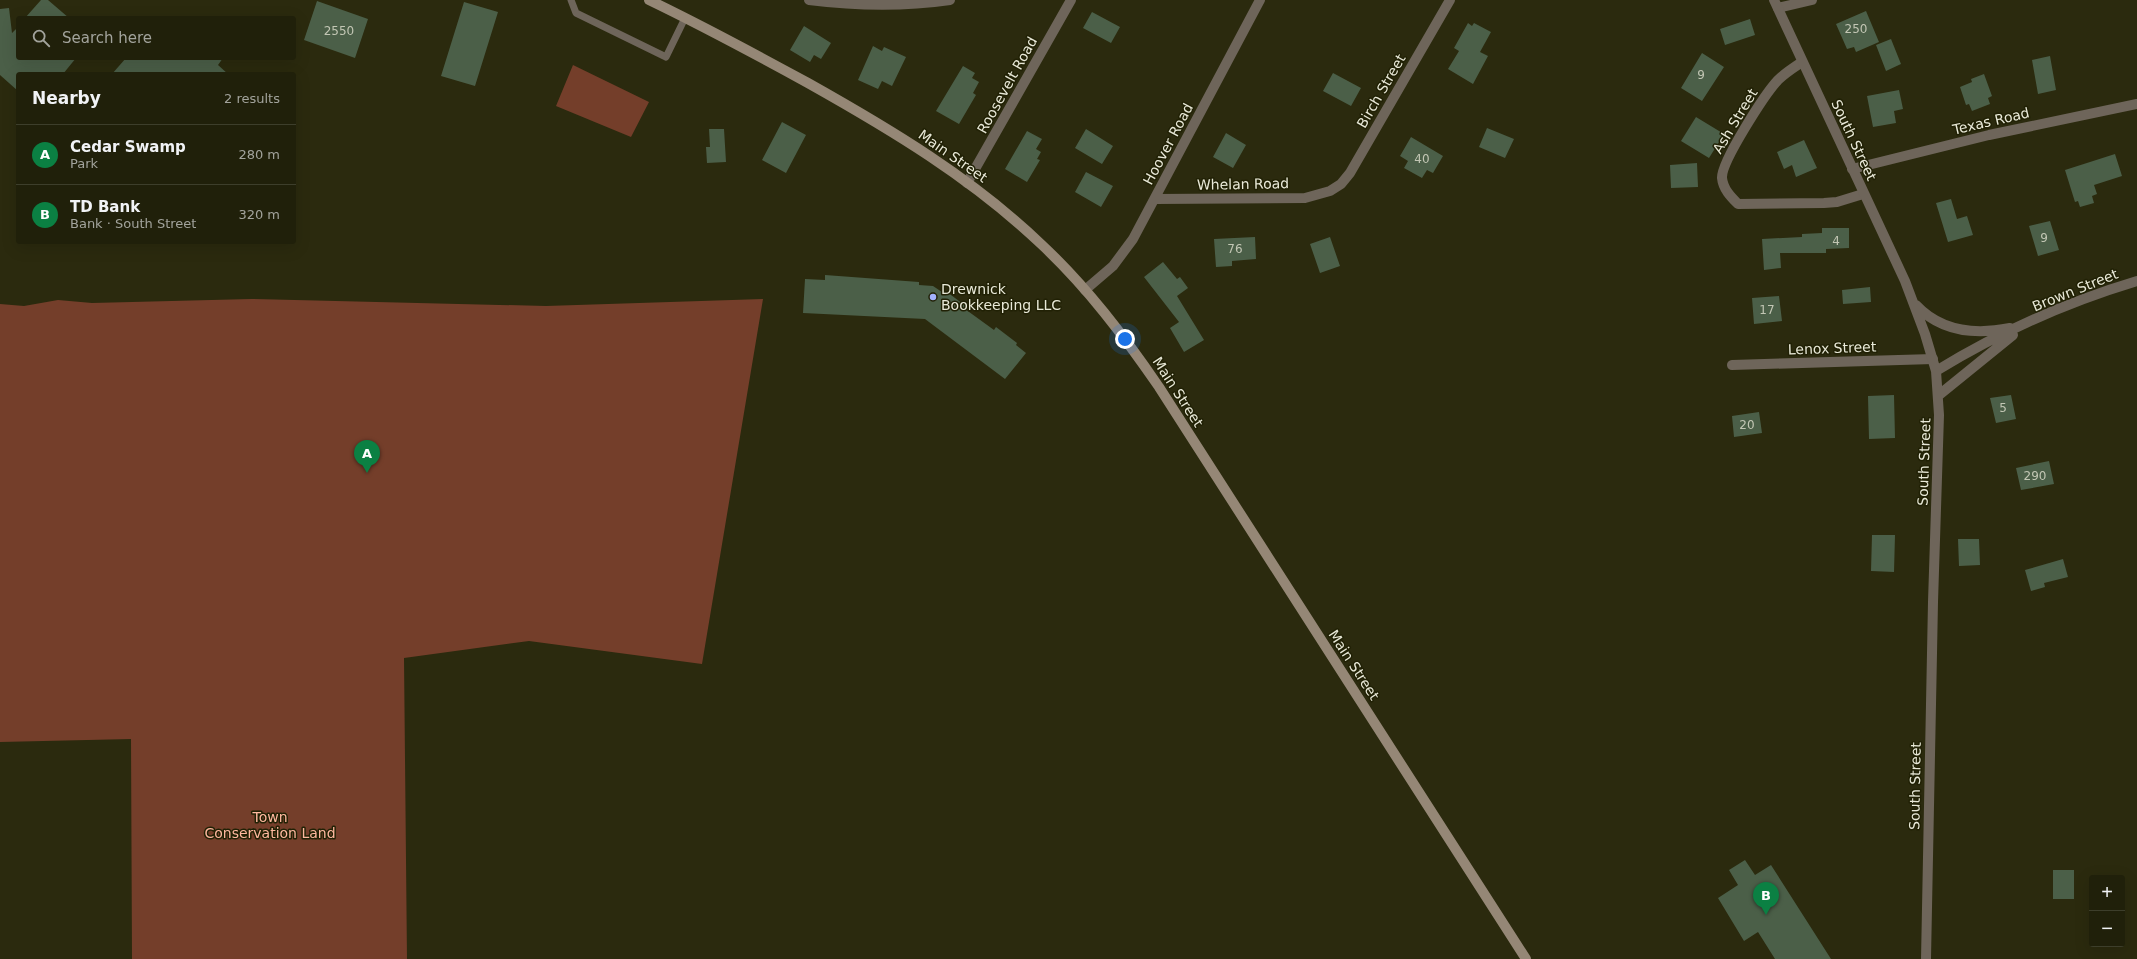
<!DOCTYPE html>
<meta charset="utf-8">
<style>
body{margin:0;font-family:"DejaVu Sans",sans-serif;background:#2d2d18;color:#f1f3f6}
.controls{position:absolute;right:12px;bottom:12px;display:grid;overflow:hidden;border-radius:4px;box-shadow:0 4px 16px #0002}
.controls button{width:36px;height:36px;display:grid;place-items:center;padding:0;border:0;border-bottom:1px solid #3d3e2b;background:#20200a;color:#f1f3f6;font:20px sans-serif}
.you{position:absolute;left:1125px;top:339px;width:14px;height:14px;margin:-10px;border:3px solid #fff;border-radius:50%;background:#1a73e8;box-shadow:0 0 0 6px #1a73e833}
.badge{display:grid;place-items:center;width:26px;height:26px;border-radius:50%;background:#0b8043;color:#fff;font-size:13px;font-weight:700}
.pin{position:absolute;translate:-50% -33px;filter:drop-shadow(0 1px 2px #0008)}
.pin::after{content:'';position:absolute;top:21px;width:14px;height:12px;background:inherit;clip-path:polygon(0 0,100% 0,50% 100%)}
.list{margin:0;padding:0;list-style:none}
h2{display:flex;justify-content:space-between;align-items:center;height:52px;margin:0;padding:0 16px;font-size:17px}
h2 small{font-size:13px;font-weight:400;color:#a2a39c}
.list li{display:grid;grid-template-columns:26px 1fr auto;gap:12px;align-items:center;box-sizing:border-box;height:60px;padding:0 16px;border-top:1px solid #3d3e2b}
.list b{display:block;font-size:15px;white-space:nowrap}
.list p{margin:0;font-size:13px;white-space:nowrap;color:#a2a39c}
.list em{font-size:13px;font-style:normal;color:#a2a39c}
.icon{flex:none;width:22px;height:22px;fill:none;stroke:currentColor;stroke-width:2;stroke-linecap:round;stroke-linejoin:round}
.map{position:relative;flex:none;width:2137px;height:959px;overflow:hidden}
.search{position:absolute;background:#20200a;box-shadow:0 4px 16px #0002;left:16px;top:16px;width:280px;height:44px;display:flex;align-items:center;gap:10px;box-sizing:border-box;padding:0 14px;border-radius:4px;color:#a2a39c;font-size:15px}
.panel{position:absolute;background:#20200a;box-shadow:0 4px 16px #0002;left:16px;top:72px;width:280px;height:172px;border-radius:4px}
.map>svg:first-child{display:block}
.green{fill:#743e2a}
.building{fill:#4b5f48}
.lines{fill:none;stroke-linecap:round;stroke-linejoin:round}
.service{stroke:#6e655a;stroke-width:7}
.minor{stroke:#6e655a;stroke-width:10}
.tertiary{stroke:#6e655a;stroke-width:10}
.secondary{stroke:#958776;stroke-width:10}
.poi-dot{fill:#a3b2fd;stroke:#212105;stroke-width:1.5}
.labels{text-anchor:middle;stroke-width:3;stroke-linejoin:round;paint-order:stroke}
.number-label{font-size:12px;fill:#c2c6b4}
.street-label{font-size:14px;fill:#e9e9d8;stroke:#212105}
.poi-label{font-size:14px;fill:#e9e9d8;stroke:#212105;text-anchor:start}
.park-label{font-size:14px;fill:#ffb89f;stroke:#212105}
</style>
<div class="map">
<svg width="2137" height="959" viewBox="0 0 2137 959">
<rect width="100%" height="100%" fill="#2b2a0e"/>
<path class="green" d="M573,65L649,102L631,137L556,106Z
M251,299L546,306L763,299L702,664L529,641L404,658L407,959H132L131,739L0,742V304L24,306L58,300L92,303Z"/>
<path class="building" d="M41,0H48L69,18H25Z
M317,1L368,19L355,58L304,40Z
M464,2L498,12L475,86L441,76Z
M9,8L12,33L18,27V58H76L63,74H18V91L0,75V9Z
M1866,11L1879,42L1856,52L1854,47L1847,49L1836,24Z
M1092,12L1120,27L1111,43L1083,28Z
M1750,19L1755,35L1725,45L1720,29Z
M1468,23L1472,26L1474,23L1491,32L1480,52L1488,56L1473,84L1448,69L1459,51L1454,48Z
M804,26L831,43L821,59L814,55L810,62L790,50Z
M1891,39L1901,64L1886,71L1876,45Z
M873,46L882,51L884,47L906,57L892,86L882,81L878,89L858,80Z
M1702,53L1724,67L1702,101L1681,88Z
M2050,56L2056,90L2038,94L2032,60Z
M126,58H223L218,65L228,74H112Z
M963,66L975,73L972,78L979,82L973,93L976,95L959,124L936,111Z
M1333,73L1361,88L1351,106L1323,91Z
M1984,74L1992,96L1988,98L1990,104L1972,111L1969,104L1966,105L1960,87L1972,82L1971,79Z
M1899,90L1903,109L1894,111L1896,123L1873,127L1867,96Z
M1696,117L1724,134L1709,158L1681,141Z
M782,122L806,135L786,173L762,160Z
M1487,128L1514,139L1505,158L1479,147Z
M709,129H724L726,162L707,163L706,147H710Z
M1086,129L1113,146L1102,164L1075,148Z
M1027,131L1042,139L1036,149L1041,152L1037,159L1040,160L1027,182L1005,169Z
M1226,133L1246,145L1233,168L1213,157Z
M1411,137L1443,156L1433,173L1427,170L1422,178L1404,168L1408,161L1400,156Z
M1804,140L1817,168L1796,177L1792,165L1784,169L1777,152Z
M2115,154L2122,176L2094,185L2097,194L2092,196L2094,203L2080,207L2078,201L2075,202L2065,170Z
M1697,163L1698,187L1671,188L1670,165Z
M1086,172L1113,186L1101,207L1075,192Z
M1951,199L1957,219L1967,216L1973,235L1948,242L1936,203Z
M2050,221L2059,250L2038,256L2029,226Z
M1822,228H1849V248L1826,249V253H1780L1781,268L1764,270L1762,239L1802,237V234L1822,233Z
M1255,237L1256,259L1232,261V266L1216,267L1214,239Z
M1330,237L1340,266L1320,273L1310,244Z
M1163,262L1177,279L1180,277L1188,288L1177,296L1204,340L1184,352L1170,328L1179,322L1144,277Z
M825,275L919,282V285L933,286L945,294L947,292L967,307L965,309L994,330L996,327L1017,343L1016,345L1026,353L1005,379L925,319L803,313L805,279L825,280Z
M1870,287L1871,302L1843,304L1842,290Z
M1779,296L1782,321L1754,324L1752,298Z
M1894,395L1895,438L1869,439L1868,396Z
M2011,395L2016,419L1996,423L1990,398Z
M1759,412L1762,433L1734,437L1732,416Z
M2049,461L2054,484L2021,490L2016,468Z
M1872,535H1895L1894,572L1871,571Z
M1958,539H1979L1980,565L1959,566Z
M2063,559L2068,577L2044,583L2045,587L2031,591L2025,570Z
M1745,860L1755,875L1771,865L1831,959H1775L1758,932L1744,941L1718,898L1738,885L1729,870Z
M2053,870H2074V899H2053Z"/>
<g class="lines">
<path class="service" d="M571,0L576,13L666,57L685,18"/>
<path class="minor" d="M1778,8L1812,0
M1802,62C1793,68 1785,73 1778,80C1765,94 1721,162 1722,178C1723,189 1731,197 1738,204L1824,203L1837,202L1863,194
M1852,169L1989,135L2137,104
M967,183L1071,0
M1155,199L1305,198L1330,191L1341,184L1350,173L1450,0
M1085,290L1113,266L1133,239L1260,0
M1732,365L1933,359"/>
<path class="tertiary" d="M809,0C857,6 902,7 950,0
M1774,0L1905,281L1925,334L1936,371L1939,415L1933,602L1926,959
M1916,305C1941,332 1975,335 2010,328
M1936,371C1998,333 2067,302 2137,281
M1939,395L2013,335"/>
<path class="secondary" d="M649,0C703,26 755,54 808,83C890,129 972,178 1041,244C1087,287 1124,336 1159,387L1526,959"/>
</g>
<circle class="poi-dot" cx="933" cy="297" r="4"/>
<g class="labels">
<g class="number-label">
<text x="1856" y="33">250</text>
<text x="339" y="35">2550</text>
<text x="1701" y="79">9</text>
<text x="1422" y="163">40</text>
<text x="2044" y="242">9</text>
<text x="1836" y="245">4</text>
<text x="1235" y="253">76</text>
<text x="1767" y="314">17</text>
<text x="2003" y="412">5</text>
<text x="1747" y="429">20</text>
<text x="2035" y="480">290</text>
</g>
<g class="street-label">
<text transform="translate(1007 85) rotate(-61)" y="5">Roosevelt Road</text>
<text transform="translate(1381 91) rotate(-60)" y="5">Birch Street</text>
<text transform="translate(1735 121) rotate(-59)" y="5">Ash Street</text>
<text transform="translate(1991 121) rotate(-13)" y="5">Texas Road</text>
<text transform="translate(1854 140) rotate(65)" y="5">South Street</text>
<text transform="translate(1168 144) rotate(-62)" y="5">Hoover Road</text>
<text transform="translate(953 156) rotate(35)" y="5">Main Street</text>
<text transform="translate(1243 184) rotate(-1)" y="5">Whelan Road</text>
<text transform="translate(2075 290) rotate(-22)" y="5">Brown Street</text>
<text transform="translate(1832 348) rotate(-2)" y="5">Lenox Street</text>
<text transform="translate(1178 392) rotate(57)" y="5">Main Street</text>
<text transform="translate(1924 462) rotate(-88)" y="5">South Street</text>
<text transform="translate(1354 665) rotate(57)" y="5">Main Street</text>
<text transform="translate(1915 786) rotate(-89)" y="5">South Street</text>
</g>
<g class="poi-label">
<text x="941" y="294">Drewnick<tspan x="941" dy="16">Bookkeeping LLC</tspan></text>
</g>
<g class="park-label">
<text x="270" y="822">Town<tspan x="270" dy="16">Conservation Land</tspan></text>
</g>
</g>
</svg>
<div class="controls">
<button>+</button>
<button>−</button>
</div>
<div class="you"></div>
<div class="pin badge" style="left:367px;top:473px">A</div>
<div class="pin badge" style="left:1766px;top:915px">B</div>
<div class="search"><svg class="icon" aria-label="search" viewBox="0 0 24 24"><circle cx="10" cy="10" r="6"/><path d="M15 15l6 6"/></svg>Search here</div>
<section class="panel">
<h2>Nearby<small>2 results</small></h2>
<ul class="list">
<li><span class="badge">A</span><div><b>Cedar Swamp</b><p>Park</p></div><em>280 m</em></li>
<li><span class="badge">B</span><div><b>TD Bank</b><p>Bank · South Street</p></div><em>320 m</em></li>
</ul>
</section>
</div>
